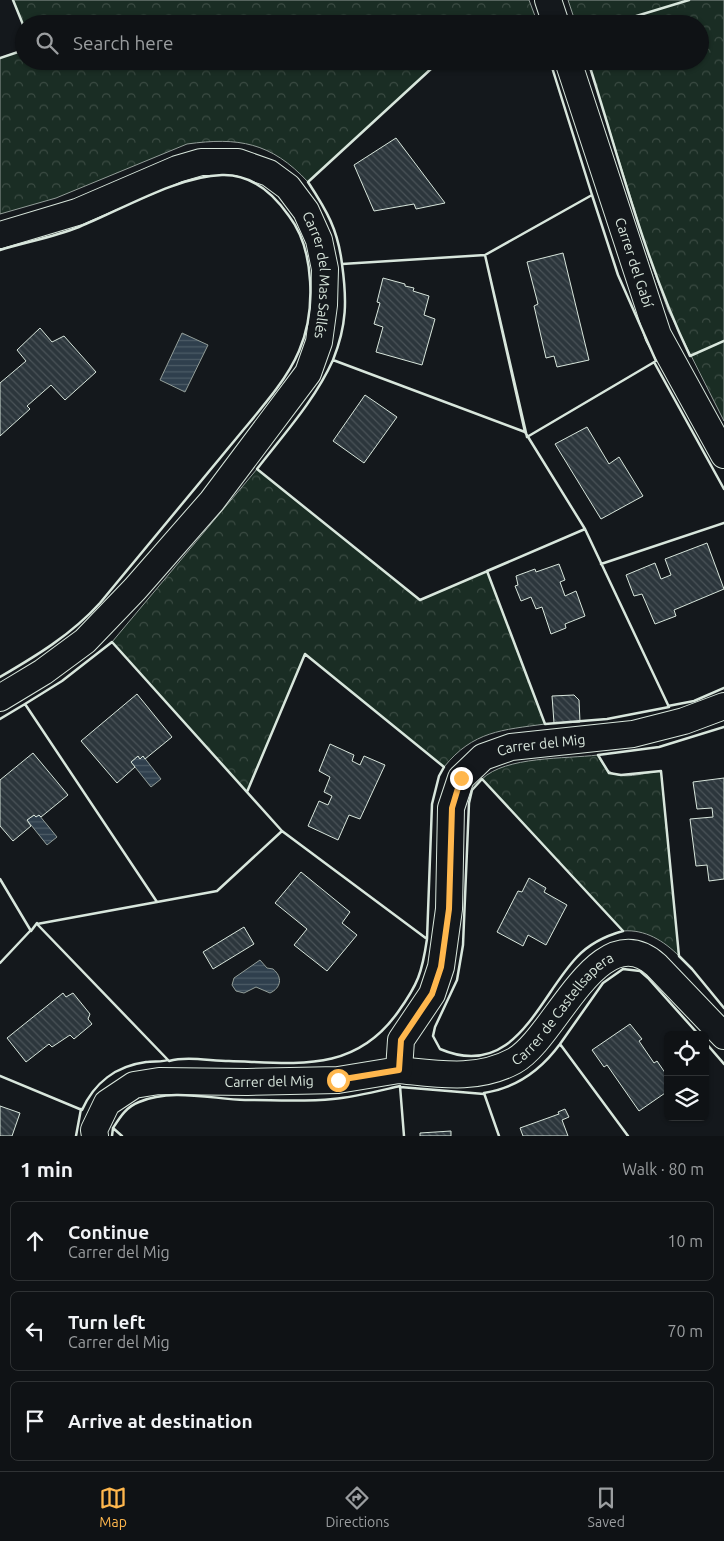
<!DOCTYPE html>
<meta charset="utf-8">
<style>
body{margin:0;font-family:Ubuntu,sans-serif;background:#181b1e;color:#f1f3f6}
.controls{position:absolute;right:15px;bottom:15px;display:grid;overflow:hidden;border-radius:8px;box-shadow:0 1px 4px #0004}
.controls button{width:45px;height:45px;display:grid;place-items:center;padding:0;border:0;border-bottom:1px solid #2f3234;background:#0f1215;color:#f1f3f6;font:25px sans-serif}
.stop{position:absolute;width:15px;height:15px;margin:-11px;border:4px solid #ffb74d;border-radius:50%;background:#fff}
.stop.end{background:#ffb74d;border-color:#fff;box-shadow:0 1px 5px #0008}
.list{margin:0;padding:0;list-style:none}
h2{display:flex;justify-content:space-between;align-items:center;height:65px;margin:0;padding:0 20px;font-size:21px}
h2 small{font-size:16px;font-weight:400;color:#9b9ea0}
.list li{display:grid;grid-template-columns:32px 1fr auto;gap:15px;align-items:center;box-sizing:border-box;height:80px;margin:0 10px 10px;padding:0 10px;border:1px solid #2f3234;border-radius:8px}
.list b{display:block;font-size:19px;white-space:nowrap}
.list p{margin:0;font-size:16px;white-space:nowrap;color:#9b9ea0}
.list em{font-size:16px;font-style:normal;color:#9b9ea0}
.icon{flex:none;width:28px;height:28px;fill:none;stroke:currentColor;stroke-width:2;stroke-linecap:round;stroke-linejoin:round}
.map{position:relative;flex:none;width:724px;height:1136px;overflow:hidden}
.search{position:absolute;background:#0f1215;box-shadow:0 1px 4px #0004;left:15px;right:15px;top:15px;height:55px;display:flex;align-items:center;gap:12px;box-sizing:border-box;padding:0 18px;border-radius:28px;color:#9b9ea0;font-size:19px}
.sheet{height:335px;background:#0f1215}
nav{display:flex;justify-content:space-around;align-items:center;box-sizing:border-box;height:70px;border-top:1px solid #2f3234;background:#0f1215;font-size:14px;color:#9b9ea0}
nav a{display:grid;justify-items:center;gap:2px}
nav .on{color:#ffb74d}
.map>svg:first-child{display:block}
.forest{fill:url(#forest-crowns);stroke:#939e99}
.water{fill:url(#water-rules);stroke:#939e99}
.building{fill:url(#building-back-hatch);stroke:#d8e6dc}
.lines{fill:none;stroke-linecap:round;stroke-linejoin:round}
.street-casing{stroke:#d8e6dc;stroke-width:28}
.street{stroke:#14181c;stroke-width:26}
.wall{stroke:#d8e6dc;stroke-width:2.5}
.route{stroke:#ffb74d;stroke-width:6}
.labels{text-anchor:middle;stroke-width:4;stroke-linejoin:round;paint-order:stroke}
.street-label{font-size:14px;fill:#d8e6dc;stroke:#14181c}
</style>
<div class="map">
<svg width="724" height="1136" viewBox="0 0 724 1136">
<defs>
<pattern id="forest-crowns" width="20" height="18" patternUnits="userSpaceOnUse" patternTransform="scale(1.25)"><rect width="20" height="18" fill="#1a2d24"/><path d="M2 6a3 3 0 1 1 6 0M12 15a3 3 0 1 1 6 0" fill="none" stroke="#3b4b43"/></pattern>
<pattern id="water-rules" width="6" height="5" patternUnits="userSpaceOnUse" patternTransform="scale(1.25)"><rect width="6" height="5" fill="#2f3f4d"/><path d="M0 2.5h6" fill="none" stroke="#4c5b66"/></pattern>
<pattern id="building-back-hatch" width="6" height="6" patternUnits="userSpaceOnUse" patternTransform="scale(1.25)"><rect width="6" height="6" fill="#2c363c"/><path d="M-1 5l2 2M0 0l6 6M5-1l2 2" fill="none" stroke="#4a5358"/></pattern>
</defs>
<rect width="100%" height="100%" fill="#14181c"/>
<path class="forest" d="M13,0H529L538,24H24V27Z
M568,0H724V421L668,310L651,263L588,61H700V24H576Z
M24,50V61H454L432,68L308,182C271,142 238,137 187,144L56,198L0,214V58Z
M257,469L420,600L487,571L545,724C502,730 473,731 444,767L305,654L247,792L112,642Z
M598,755C610,786 634,774 661,771L679,956C664,941 645,929 623,931L482,779C506,756 565,759 598,755Z"/>
<path class="water" d="M182,333L208,345L185,392L160,380Z
M138,756L140,759L143,756L161,779L151,787L131,762Z
M34,815H39L57,837L47,845L27,820Z
M260,960L267,968L273,969C283,977 281,988 270,993L256,987L244,993L236,991L232,985L234,978Z"/>
<path class="building" d="M396,138L445,203L416,209L414,204L374,211L354,165Z
M563,253L589,360L557,367L554,356L546,358L534,306L538,304L527,262Z
M383,278L405,284V286L414,288L413,291L429,296L424,315L435,319L422,365L376,352L383,327L374,324L380,303L377,302Z
M40,328L52,342L64,336L96,372L65,400L51,385L27,406L30,409L0,436V383L26,361L17,350Z
M365,395L397,417L364,463L333,441Z
M587,427L609,464L619,457L643,496L601,519L555,444Z
M707,543L724,589L674,610L676,616L655,624L642,594L634,596L626,575L655,563L661,579L671,575L665,559Z
M559,564L565,580L560,582L565,596L576,591L585,616L565,624L566,628L551,634L542,607L536,609L531,597L521,601L515,586L518,585L516,576L535,569L536,572Z
M137,694L172,737L145,759L143,756L140,759L138,756L131,762L135,767L117,783L81,741Z
M574,695L579,700L580,722L554,723L552,696Z
M330,744L354,755L352,761L360,765L364,756L385,765L360,819L349,815L338,840L308,826L319,801L328,805L332,796L324,792L330,777L319,771Z
M33,753L68,795L41,817L39,815L36,817L34,815L27,820L31,826L13,841L0,826V780Z
M724,778V879L709,881L707,865L696,866L690,819L713,817L712,808L697,809L693,782Z
M301,872L350,912L342,923L357,935L327,971L294,945L307,929L275,903Z
M529,878L546,888L544,892L567,905L546,945L528,935L523,946L497,932L518,891L522,892Z
M244,927L254,944L213,969L203,952Z
M63,993L66,997L73,993L90,1014L88,1019L92,1024L74,1039L70,1035L52,1047L49,1044L26,1062L7,1038Z
M630,1024L642,1039L639,1041L654,1063L657,1061L668,1077V1091L639,1111L607,1065L604,1067L592,1050Z
M0,1106L20,1113L12,1136H0Z
M565,1109L569,1117L562,1120L568,1136H523L520,1128L559,1114L558,1112Z
M451,1131V1136H420V1133Z"/>
<g class="lines">
<g class="street-casing">
<g id="street">
<path d="M548,0L556,24"/>
<path id="s1" d="M568,61L658,335L724,455"/>
<path id="s2" d="M0,235L77,212L177,169L201,162H238L269,173L288,187L306,211L319,240L325,269L324,305L319,342L308,373L212,501L135,589L85,641L43,672L0,698"/>
<path id="s3" d="M399,1070C439,1074 477,1081 514,1061C556,1038 598,914 656,965L724,1036"/>
<path id="s4" d="M95,1136L94,1130L107,1103L134,1085L159,1081L247,1082L338,1080L399,1070L401,1040L432,994L441,967L449,909L451,808L461,778L483,757L511,747L633,734L684,721L724,706"/>
</g>
</g>
<use href="#street" class="street"/>
<path class="wall" d="M13,0L24,27
M610,24L689,0
M0,58L24,50
M454,61L432,68L308,182C327,211 338,230 342,264L485,255L592,195L550,61
M588,61C620,161 645,262 690,356L724,341
M592,195L618,275L656,361L527,437L485,255Z
M0,250C26,242 54,237 79,227C121,210 178,176 222,175C252,174 273,193 289,216C315,250 316,312 299,351C286,382 256,414 235,440C190,495 145,549 100,603C71,635 36,656 0,677
M485,255L525,432L333,360C347,325 347,300 342,264Z
M333,360L525,432L585,529L420,600L257,469C284,434 315,400 333,360Z
M654,362L724,489
M585,529L669,707L607,719L545,724L487,571Z
M601,564L724,523
M112,642L282,831L217,891L157,902L25,704L62,681Z
M305,654L444,767L439,776L432,804L427,939L282,831L247,792Z
M668,706L694,701L724,688
M0,719L25,704
M724,727L659,747L598,755L609,773L621,775L661,771L679,956L692,969L724,1008
M482,779L623,931C605,936 590,943 577,957C538,998 515,1081 440,1049L433,1036L435,1027L457,980L463,945L469,803L472,790Z
M282,831L427,939C422,973 418,984 398,1012C354,1074 296,1063 229,1061C211,1061 187,1056 169,1061L37,924L217,891Z
M0,879L31,931L37,923
M0,963L31,930
M705,1042L724,1064
M0,1076L82,1110C94,1083 116,1066 146,1062C153,1061 164,1062 168,1060
M400,1087L484,1094
M76,1136L81,1109
M112,1136L113,1128L115,1130
M122,1136L113,1128C120,1117 126,1107 139,1102C171,1088 212,1099 245,1100C274,1100 305,1102 333,1099C355,1097 378,1091 400,1086L404,1136
M499,1136L484,1093C516,1088 541,1070 560,1044L561,1046
M628,1136L560,1044L603,983L623,969L640,971L648,978L699,1035"/>
</g>
<g class="lines">
<path class="route" d="M338,1080L399,1070L401,1040L432,994L441,967L449,909L452,808L461,778"/>
</g>
<g class="labels">
<g class="street-label">
<text dy="5" stroke="none"><textPath href="#s1" startOffset="212">Carrer del Gabí</textPath></text>
<text dy="5" stroke="none"><textPath href="#s2" startOffset="404">Carrer del Mas Sallés</textPath></text>
<text dy="5" stroke="none"><textPath href="#s4" startOffset="730">Carrer del Mig</textPath></text>
<text dy="5" stroke="none"><textPath href="#s3" startOffset="189">Carrer de Castellsapera</textPath></text>
<text dy="5" stroke="none"><textPath href="#s4" startOffset="204">Carrer del Mig</textPath></text>
</g>
</g>
</svg>
<div class="controls">
<button><svg class="icon" aria-label="locate" viewBox="0 0 24 24"><circle cx="12" cy="12" r="6"/><path d="M12 2v4M12 18v4M2 12h4M18 12h4"/></svg></button>
<button><svg class="icon" aria-label="layers" viewBox="0 0 24 24"><path d="M12 4l9 5-9 5-9-5zM3 14l9 5 9-5"/></svg></button>
</div>
<div class="stop" style="left:338px;top:1080px"></div>
<div class="stop end" style="left:461px;top:778px"></div>
<div class="search"><svg class="icon" aria-label="search" viewBox="0 0 24 24"><circle cx="10" cy="10" r="6"/><path d="M15 15l6 6"/></svg>Search here</div>
</div>
<section class="sheet">
<h2>1 min<small>Walk · 80 m</small></h2>
<ul class="list">
<li><svg class="icon" aria-label="ahead" viewBox="0 0 24 24"><path d="M12 20V5M6 11l6-6 6 6"/></svg><div><b>Continue</b><p>Carrer del Mig</p></div><em>10 m</em></li>
<li><svg class="icon" aria-label="left" viewBox="0 0 24 24"><path d="M17 20v-9H6M10 6l-5 5 5 5"/></svg><div><b>Turn left</b><p>Carrer del Mig</p></div><em>70 m</em></li>
<li><svg class="icon" aria-label="arrive" viewBox="0 0 24 24"><path d="M6 21V4h12l-3 4 3 4H6"/></svg><div><b>Arrive at destination</b></div></li>
</ul>
</section>
<nav>
<a class="on"><svg class="icon" aria-label="map" viewBox="0 0 24 24"><path d="M3 6l6-2 6 2 6-2v14l-6 2-6-2-6 2zM9 4v14M15 6v14"/></svg>Map</a>
<a><svg class="icon" aria-label="directions" viewBox="0 0 24 24"><path d="M12 3l9 9-9 9-9-9zM9 14v-3h6M13 9l2 2-2 2"/></svg>Directions</a>
<a><svg class="icon" aria-label="saved" viewBox="0 0 24 24"><path d="M7 4h10v16l-5-4-5 4z"/></svg>Saved</a>
</nav>
